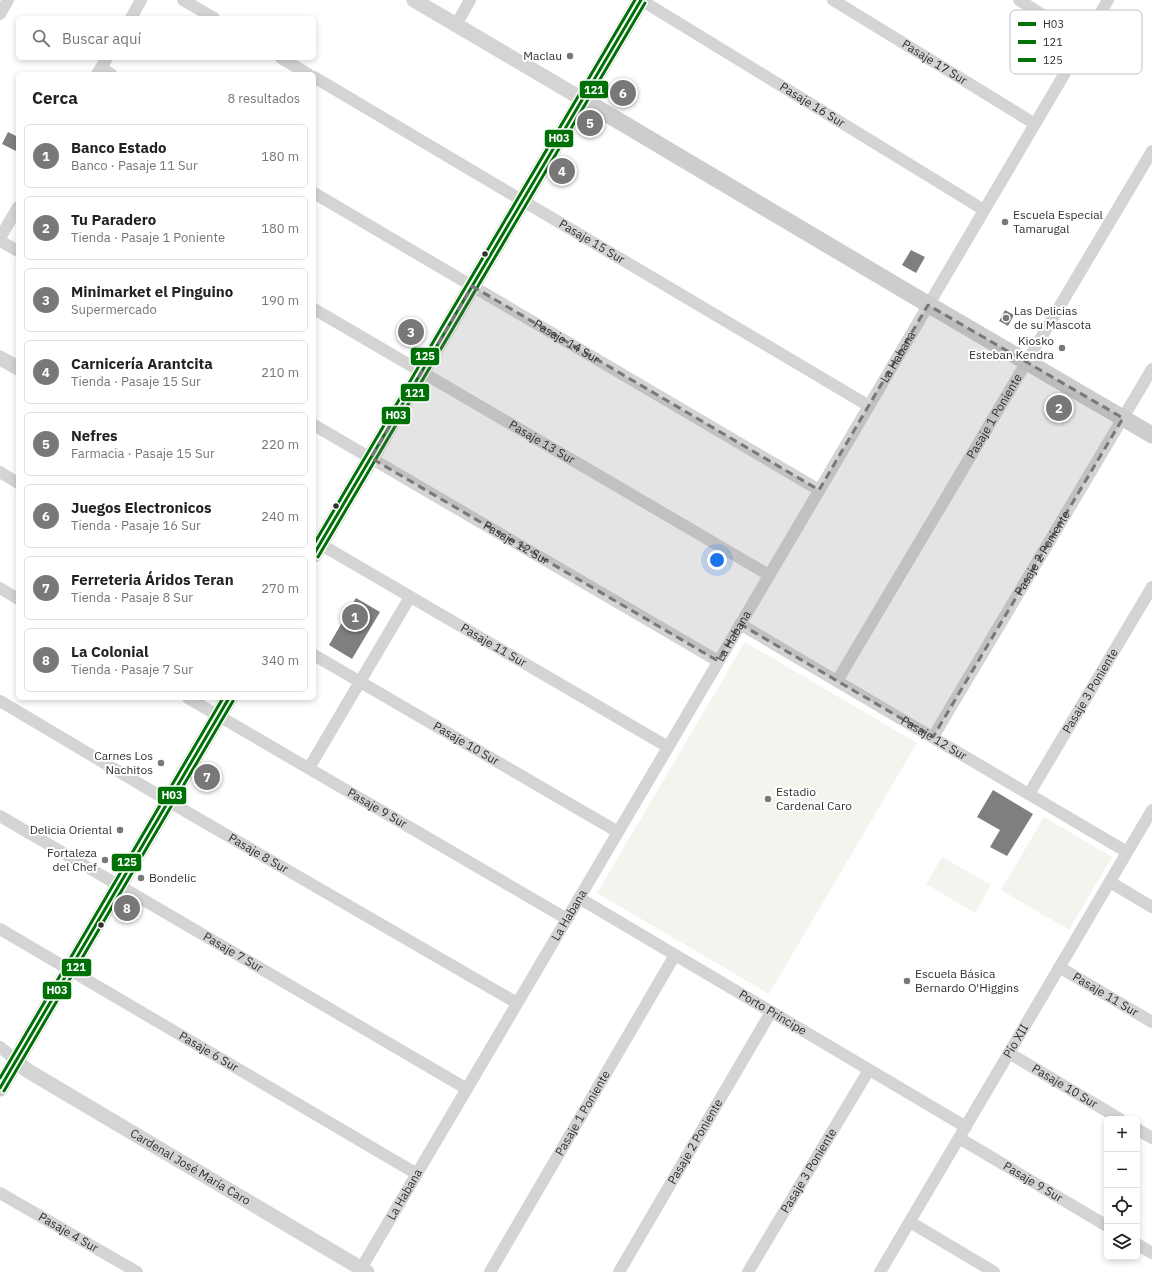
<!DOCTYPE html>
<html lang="es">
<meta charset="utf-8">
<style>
body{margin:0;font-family:"IBM Plex Sans",sans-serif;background:#f6f6f6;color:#222}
.controls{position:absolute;right:12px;bottom:12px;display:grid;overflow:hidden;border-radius:6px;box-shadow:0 2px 6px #0003}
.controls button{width:36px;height:36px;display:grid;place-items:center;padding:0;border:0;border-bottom:1px solid #e0e0e0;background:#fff;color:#222;font:20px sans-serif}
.you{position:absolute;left:717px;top:560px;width:14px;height:14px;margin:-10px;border:3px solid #fff;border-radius:50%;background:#1a73e8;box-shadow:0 0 0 6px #1a73e833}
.badge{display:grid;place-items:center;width:26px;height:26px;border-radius:50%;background:#787878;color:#fff;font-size:13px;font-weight:700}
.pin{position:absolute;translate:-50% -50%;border:2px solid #fff;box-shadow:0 1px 4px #0006}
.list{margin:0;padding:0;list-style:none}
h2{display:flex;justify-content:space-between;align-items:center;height:52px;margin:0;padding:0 16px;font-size:17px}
h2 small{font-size:13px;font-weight:400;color:#767676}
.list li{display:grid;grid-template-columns:26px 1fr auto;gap:12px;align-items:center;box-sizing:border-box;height:64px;margin:0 8px 8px;padding:0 8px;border:1px solid #e0e0e0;border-radius:6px}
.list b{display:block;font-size:15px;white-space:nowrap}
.list p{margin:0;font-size:13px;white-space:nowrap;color:#767676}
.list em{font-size:13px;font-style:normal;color:#767676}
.icon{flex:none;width:22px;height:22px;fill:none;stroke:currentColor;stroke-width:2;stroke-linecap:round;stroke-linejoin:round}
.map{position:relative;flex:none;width:1152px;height:1272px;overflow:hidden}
.search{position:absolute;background:#fff;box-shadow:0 2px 6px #0003;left:16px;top:16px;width:300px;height:44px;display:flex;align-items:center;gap:10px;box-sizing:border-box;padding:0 14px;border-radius:6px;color:#767676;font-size:15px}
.panel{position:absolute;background:#fff;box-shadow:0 2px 6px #0003;left:16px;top:72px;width:300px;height:628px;border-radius:6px}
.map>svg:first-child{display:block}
.green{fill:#f2f5ed}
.building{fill:#7f7f7f}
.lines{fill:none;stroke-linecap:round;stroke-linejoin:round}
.minor{stroke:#d4d4d4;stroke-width:12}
.tertiary{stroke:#d4d4d4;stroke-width:15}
.secondary{stroke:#cdcdcd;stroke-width:17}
.bus-1-casing{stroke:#fff;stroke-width:6}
.bus-2-casing{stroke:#fff;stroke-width:6}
.bus-3-casing{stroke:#fff;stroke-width:6}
.bus-1{stroke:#007106;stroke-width:3}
.bus-2{stroke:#007106;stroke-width:3}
.bus-3{stroke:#007106;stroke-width:3}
.marked{fill:#787878;fill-opacity:0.2;stroke:#787878;stroke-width:3;stroke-dasharray:8 5;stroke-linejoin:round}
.poi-dot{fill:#787878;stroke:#fff;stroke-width:1.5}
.bus-dot{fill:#2f2f2f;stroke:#fff;stroke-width:1.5}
.labels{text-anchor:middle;stroke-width:4;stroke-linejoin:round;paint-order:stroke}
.poi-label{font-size:12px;fill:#2f2f2f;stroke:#fff;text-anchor:end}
.street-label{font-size:12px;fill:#2f2f2f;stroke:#fff}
.key{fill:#fff;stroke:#c1c1c1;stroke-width:1}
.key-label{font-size:11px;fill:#2f2f2f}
.line-badge{stroke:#fff;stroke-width:1.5}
.badge-label{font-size:11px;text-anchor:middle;font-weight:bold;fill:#fff}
</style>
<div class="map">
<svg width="1152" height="1272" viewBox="0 0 1152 1272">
<rect width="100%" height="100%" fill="#fff"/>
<path class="green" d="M745,642L917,743L769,994L597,893Z
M1044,817L1112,857L1069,930L1001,890Z
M942,857L991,885L975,913L926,884Z"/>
<path class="building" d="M621,84L631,90L625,101L615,95Z
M8,132L18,137V152L2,144Z
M911,250L925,257L916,273L902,265Z
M1005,310L1014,315L1008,326L999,321Z
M1057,399L1067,405L1061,416L1051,410Z
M356,598L380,612L352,659L329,645Z
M993,790L1033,814L1007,856L990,847L1000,830L977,817Z"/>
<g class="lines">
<g class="minor">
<path d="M183,0L214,18"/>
<path id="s1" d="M641,0L984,210"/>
<path id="s2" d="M833,0L1035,124"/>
<path d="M1019,0L1084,41"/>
<path d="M0,14L8,0"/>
<path d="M131,18L141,0"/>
<path d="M456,25L470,0"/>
<path d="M281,58L308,74"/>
<path d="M101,68L111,74"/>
<path d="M97,74L107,58"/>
<path id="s3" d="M314,77L869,406"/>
<path id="s4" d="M314,193L819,490"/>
<path d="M0,238L18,207"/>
<path d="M0,241L18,251"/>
<path id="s5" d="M314,309L769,575"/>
<path id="s6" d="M314,425L718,661"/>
<path d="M0,472L18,483"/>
<path id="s7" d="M320,544L668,747"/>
<path d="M0,588L18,599"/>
<path id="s8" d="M740,624L1127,852"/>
<path id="s9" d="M314,655L618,832"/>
<path id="s10" d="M837,681L1152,151"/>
<path id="s11" d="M188,698L567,919"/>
<path id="s12" d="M0,701L192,815L517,1003"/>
<path id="s13" d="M933,737L1152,369"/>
<path d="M309,768L410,597"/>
<path id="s14" d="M1029,794L1152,587"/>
<path id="s15" d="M0,816L467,1089"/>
<path d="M1110,882L1152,907"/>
<path id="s16" d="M579,898L966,1127"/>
<path id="s17" d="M0,929L417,1174"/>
<path id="s18" d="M1059,967L1152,1022"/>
<path d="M0,1047L16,1060"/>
<path id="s19" d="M1009,1053L1120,1119"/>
<path d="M1137,1129L1152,1138"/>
<path id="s20" d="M959,1138L1107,1226"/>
<path id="s21" d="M0,1193L137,1272"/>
<path d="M910,1222L994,1272"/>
<path d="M1137,1244L1152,1253"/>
<path id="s22" d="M359,1272L1108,0"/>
<path id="s23" d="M490,1272L675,955"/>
<path id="s24" d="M619,1272L771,1012"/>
<path id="s25" d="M748,1272L869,1070"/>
<path id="s26" d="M880,1272L1152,810"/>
</g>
<g class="tertiary">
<path d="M414,0L582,99"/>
<path d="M0,358L18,368"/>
<path id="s27" d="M16,1060L25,1069L367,1272"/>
</g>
<path class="secondary" d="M582,99L919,299L1152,435
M314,554L641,0
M0,1088L229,698"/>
<g class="bus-1-casing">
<path id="bus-1" d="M314,554L641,0
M0,1088L229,698"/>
</g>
<g class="bus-2-casing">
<path id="bus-2" d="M318,557L645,3
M4,1091L233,701"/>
</g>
<g class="bus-3-casing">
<path id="bus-3" d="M314,544L635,0
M0,1078L223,698"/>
</g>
<use href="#bus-1" class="bus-1"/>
<use href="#bus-2" class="bus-2"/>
<use href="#bus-3" class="bus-3"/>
</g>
<path class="marked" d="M472,286L819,490L928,305L1123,418L933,737L740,624L718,661L371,458Z"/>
<g class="poi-dot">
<circle cx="570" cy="56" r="4"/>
<circle cx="1005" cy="222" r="4"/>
<circle cx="1006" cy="318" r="4"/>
<circle cx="1062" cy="348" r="4"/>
<circle cx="161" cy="763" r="4"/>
<circle cx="768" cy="799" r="4"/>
<circle cx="120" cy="830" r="4"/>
<circle cx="105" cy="860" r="4"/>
<circle cx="141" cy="878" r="4"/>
<circle cx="907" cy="981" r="4"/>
</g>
<g class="bus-dot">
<circle cx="485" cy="254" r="3.5"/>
<circle cx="336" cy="506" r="3.5"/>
<circle cx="101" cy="925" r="3.5"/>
</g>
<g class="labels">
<g class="poi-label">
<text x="562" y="60">Maclau</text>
<text x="1013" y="219" text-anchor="start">Escuela Especial<tspan x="1013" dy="14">Tamarugal</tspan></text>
<text x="1014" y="315" text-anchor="start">Las Delicias<tspan x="1014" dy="14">de su Mascota</tspan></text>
<text x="1054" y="345">Kiosko<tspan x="1054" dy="14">Esteban Kendra</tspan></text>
<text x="153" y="760">Carnes Los<tspan x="153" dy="14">Nachitos</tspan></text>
<text x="776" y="796" text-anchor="start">Estadio<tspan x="776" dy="14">Cardenal Caro</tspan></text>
<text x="112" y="834">Delicia Oriental</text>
<text x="97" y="857">Fortaleza<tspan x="97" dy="14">del Chef</tspan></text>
<text x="149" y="882" text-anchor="start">Bondelic</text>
<text x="915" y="978" text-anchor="start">Escuela Básica<tspan x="915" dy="14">Bernardo O'Higgins</tspan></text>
</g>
<g class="street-label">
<text dy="4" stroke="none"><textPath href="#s2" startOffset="119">Pasaje 17 Sur</textPath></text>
<text dy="4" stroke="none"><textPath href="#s1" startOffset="201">Pasaje 16 Sur</textPath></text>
<text dy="4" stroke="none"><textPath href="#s3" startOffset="323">Pasaje 15 Sur</textPath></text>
<text dy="4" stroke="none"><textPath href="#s4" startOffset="293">Pasaje 14 Sur</textPath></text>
<text dy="4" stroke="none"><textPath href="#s22" startOffset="1062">La Habana</textPath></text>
<text dy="4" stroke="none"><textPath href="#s10" startOffset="308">Pasaje 1 Poniente</textPath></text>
<text dy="4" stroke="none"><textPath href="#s5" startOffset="264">Pasaje 13 Sur</textPath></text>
<text dy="4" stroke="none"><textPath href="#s6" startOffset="234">Pasaje 12 Sur</textPath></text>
<text dy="4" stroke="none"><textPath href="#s13" startOffset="214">Pasaje 2 Poniente</textPath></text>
<text dy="4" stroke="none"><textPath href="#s22" startOffset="738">La Habana</textPath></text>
<text dy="4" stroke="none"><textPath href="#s7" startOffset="201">Pasaje 11 Sur</textPath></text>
<text dy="4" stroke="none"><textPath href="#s14" startOffset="120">Pasaje 3 Poniente</textPath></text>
<text dy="4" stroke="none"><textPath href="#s8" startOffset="225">Pasaje 12 Sur</textPath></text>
<text dy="4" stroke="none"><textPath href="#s9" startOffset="176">Pasaje 10 Sur</textPath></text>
<text dy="4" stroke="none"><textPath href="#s11" startOffset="219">Pasaje 9 Sur</textPath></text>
<text dy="4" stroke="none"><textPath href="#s12" startOffset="300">Pasaje 8 Sur</textPath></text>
<text dy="4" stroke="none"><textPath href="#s22" startOffset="414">La Habana</textPath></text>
<text dy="4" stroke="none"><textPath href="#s15" startOffset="270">Pasaje 7 Sur</textPath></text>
<text dy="4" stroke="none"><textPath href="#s18" startOffset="54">Pasaje 11 Sur</textPath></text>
<text dy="4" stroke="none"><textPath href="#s16" startOffset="225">Porto Príncipe</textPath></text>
<text dy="4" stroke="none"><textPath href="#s26" startOffset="268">Pío XII</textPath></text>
<text dy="4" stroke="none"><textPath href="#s17" startOffset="242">Pasaje 6 Sur</textPath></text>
<text dy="4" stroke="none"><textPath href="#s19" startOffset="65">Pasaje 10 Sur</textPath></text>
<text dy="4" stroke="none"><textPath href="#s23" startOffset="184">Pasaje 1 Poniente</textPath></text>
<text dy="4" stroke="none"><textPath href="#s24" startOffset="151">Pasaje 2 Poniente</textPath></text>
<text dy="4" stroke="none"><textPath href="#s27" startOffset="205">Cardenal José María Caro</textPath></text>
<text dy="4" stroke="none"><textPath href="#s25" startOffset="118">Pasaje 3 Poniente</textPath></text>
<text dy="4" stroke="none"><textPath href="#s20" startOffset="86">Pasaje 9 Sur</textPath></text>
<text dy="4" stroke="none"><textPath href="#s22" startOffset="90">La Habana</textPath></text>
<text dy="4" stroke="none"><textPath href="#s21" startOffset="79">Pasaje 4 Sur</textPath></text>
</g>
</g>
<rect x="1010" y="10" width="132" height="64" rx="6" class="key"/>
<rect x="1018" y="22" width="18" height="4" fill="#007106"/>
<rect x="1018" y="40" width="18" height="4" fill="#007106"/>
<rect x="1018" y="58" width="18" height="4" fill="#007106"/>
<g class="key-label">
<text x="1043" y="28">H03</text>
<text x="1043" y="46">121</text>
<text x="1043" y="64">125</text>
</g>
<g class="line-badge">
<rect x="579" y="80" width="30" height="19" rx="4" fill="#007106"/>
<rect x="544" y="129" width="30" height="19" rx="4" fill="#007106"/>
<rect x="410" y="347" width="30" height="19" rx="4" fill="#007106"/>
<rect x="400" y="383" width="30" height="19" rx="4" fill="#007106"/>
<rect x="381" y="406" width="30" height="19" rx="4" fill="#007106"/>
<rect x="157" y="786" width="30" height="19" rx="4" fill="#007106"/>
<rect x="111" y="853" width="31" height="19" rx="4" fill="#007106"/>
<rect x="61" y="958" width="31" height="19" rx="4" fill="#007106"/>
<rect x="42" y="981" width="30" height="19" rx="4" fill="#007106"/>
</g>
<g class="badge-label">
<text x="594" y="94">121</text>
<text x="559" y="142">H03</text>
<text x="425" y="360">125</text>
<text x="415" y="397">121</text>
<text x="396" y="419">H03</text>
<text x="172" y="799">H03</text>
<text x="127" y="866">125</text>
<text x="76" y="971">121</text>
<text x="57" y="994">H03</text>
</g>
</svg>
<div class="controls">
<button>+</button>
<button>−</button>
<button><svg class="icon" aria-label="locate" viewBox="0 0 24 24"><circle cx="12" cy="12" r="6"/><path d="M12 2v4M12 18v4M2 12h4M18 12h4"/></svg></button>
<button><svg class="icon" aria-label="layers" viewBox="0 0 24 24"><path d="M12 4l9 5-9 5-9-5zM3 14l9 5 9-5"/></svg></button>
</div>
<div class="you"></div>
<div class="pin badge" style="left:355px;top:617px">1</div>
<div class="pin badge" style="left:1059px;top:408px">2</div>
<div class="pin badge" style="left:411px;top:332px">3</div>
<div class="pin badge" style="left:562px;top:171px">4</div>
<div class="pin badge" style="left:590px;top:123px">5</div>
<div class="pin badge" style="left:623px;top:93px">6</div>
<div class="pin badge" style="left:207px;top:777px">7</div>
<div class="pin badge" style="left:127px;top:908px">8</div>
<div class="search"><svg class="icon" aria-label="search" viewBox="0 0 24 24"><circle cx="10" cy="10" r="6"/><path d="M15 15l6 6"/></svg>Buscar aquí</div>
<section class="panel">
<h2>Cerca<small>8 resultados</small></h2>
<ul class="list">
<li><span class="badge">1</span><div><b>Banco Estado</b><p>Banco · Pasaje 11 Sur</p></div><em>180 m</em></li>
<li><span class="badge">2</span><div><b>Tu Paradero</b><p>Tienda · Pasaje 1 Poniente</p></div><em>180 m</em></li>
<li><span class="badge">3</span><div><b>Minimarket el Pinguino</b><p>Supermercado</p></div><em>190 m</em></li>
<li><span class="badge">4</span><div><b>Carnicería Arantcita</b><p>Tienda · Pasaje 15 Sur</p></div><em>210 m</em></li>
<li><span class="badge">5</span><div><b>Nefres</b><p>Farmacia · Pasaje 15 Sur</p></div><em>220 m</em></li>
<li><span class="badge">6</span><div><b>Juegos Electronicos</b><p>Tienda · Pasaje 16 Sur</p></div><em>240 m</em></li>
<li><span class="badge">7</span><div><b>Ferreteria Áridos Teran</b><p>Tienda · Pasaje 8 Sur</p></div><em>270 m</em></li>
<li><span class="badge">8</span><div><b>La Colonial</b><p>Tienda · Pasaje 7 Sur</p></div><em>340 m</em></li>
</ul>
</section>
</div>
